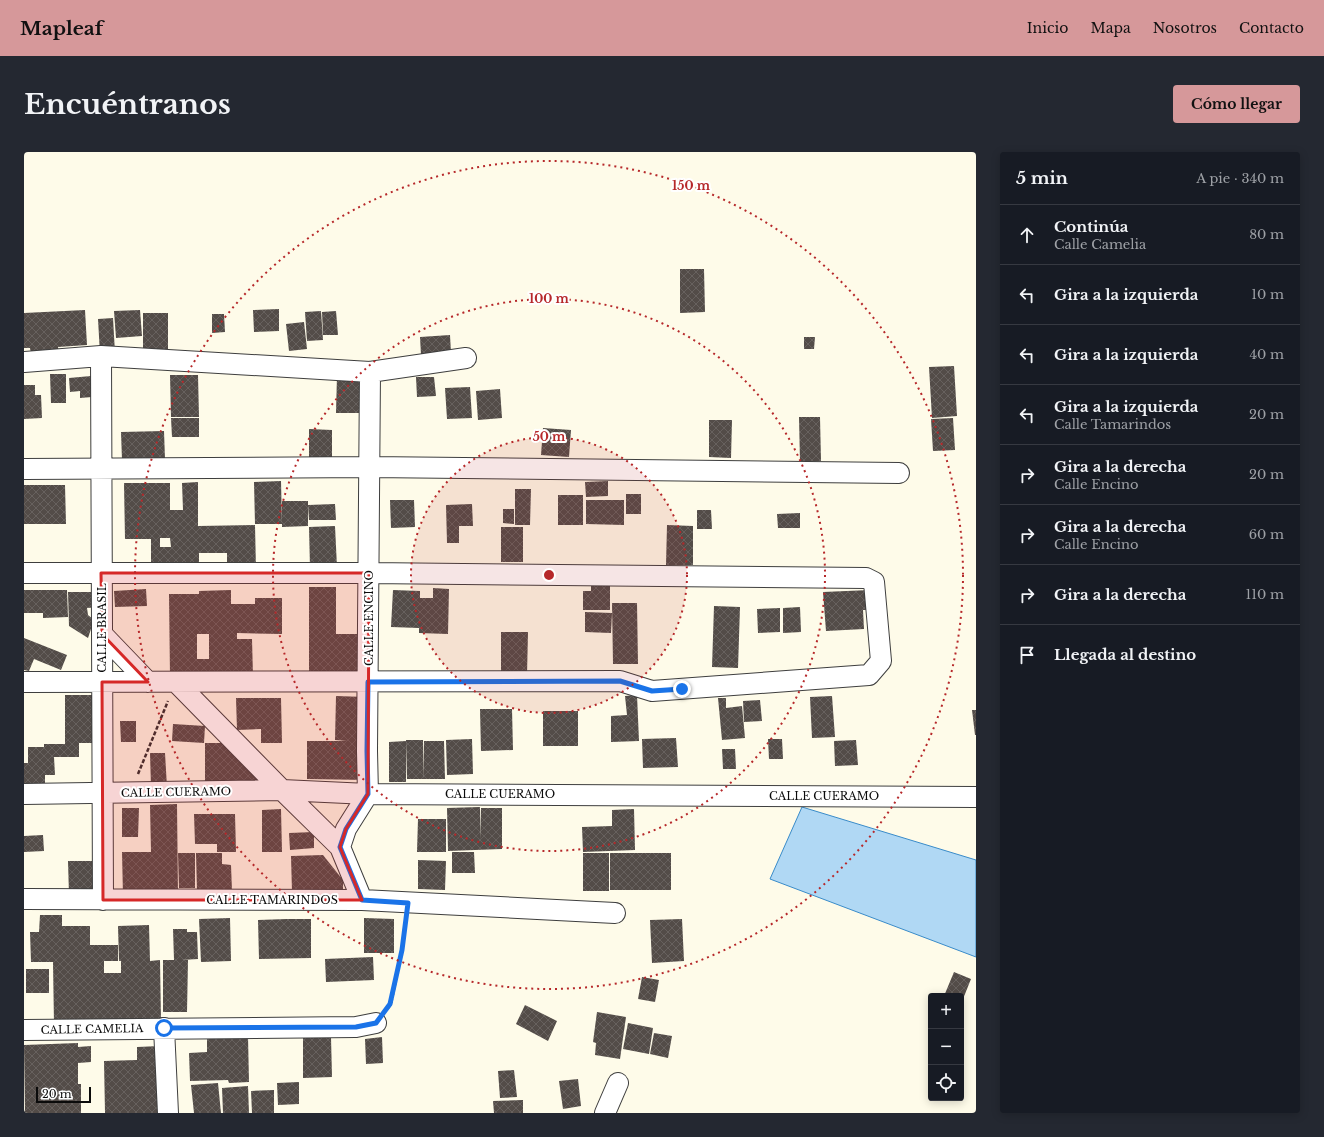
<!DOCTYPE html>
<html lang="es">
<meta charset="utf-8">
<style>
body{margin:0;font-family:"Libre Baskerville",serif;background:#242831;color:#f1f3f6}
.controls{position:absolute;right:12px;bottom:12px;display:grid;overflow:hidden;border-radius:4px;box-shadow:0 2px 10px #0003}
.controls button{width:36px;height:36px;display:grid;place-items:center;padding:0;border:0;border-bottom:1px solid #363941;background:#171b24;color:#f1f3f6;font:20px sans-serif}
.scale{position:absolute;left:12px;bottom:10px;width:55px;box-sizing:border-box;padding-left:4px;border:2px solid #0b0b0b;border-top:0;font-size:11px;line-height:14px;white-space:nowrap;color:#0b0b0b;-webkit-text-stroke:3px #fff;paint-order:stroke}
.stop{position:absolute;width:12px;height:12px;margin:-9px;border:3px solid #1a73e8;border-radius:50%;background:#fff}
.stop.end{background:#1a73e8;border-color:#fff;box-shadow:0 1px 4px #0008}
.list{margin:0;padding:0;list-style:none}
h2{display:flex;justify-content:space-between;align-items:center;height:52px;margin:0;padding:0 16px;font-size:17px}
h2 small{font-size:13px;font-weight:400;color:#9ea1a6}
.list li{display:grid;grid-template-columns:26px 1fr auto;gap:12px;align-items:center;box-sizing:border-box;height:60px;padding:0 16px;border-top:1px solid #363941}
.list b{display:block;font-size:15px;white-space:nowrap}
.list p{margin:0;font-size:13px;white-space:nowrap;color:#9ea1a6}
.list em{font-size:13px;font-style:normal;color:#9ea1a6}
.icon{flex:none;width:22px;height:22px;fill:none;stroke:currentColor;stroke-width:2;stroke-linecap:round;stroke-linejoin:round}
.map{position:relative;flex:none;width:952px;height:961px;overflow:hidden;border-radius:4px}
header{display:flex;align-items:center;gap:24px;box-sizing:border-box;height:56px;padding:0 20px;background:#d6989a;color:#111}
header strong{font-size:19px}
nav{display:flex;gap:22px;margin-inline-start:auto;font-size:14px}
.intro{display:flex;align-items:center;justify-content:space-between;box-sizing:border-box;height:96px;padding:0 24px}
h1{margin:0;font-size:28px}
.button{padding:10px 18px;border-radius:4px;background:#d6989a;color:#111;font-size:14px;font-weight:700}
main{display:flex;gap:24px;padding:0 24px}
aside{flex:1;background:#171b24;border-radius:4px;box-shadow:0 2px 10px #0003}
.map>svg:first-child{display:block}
.water{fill:#b0d8f4;stroke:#398bc9}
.building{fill:url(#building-cross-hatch);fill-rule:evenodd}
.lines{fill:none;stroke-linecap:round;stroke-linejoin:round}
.minor-casing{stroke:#3e3e3e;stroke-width:22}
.path{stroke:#2d2d2d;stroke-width:2.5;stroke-dasharray:4 2;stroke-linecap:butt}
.minor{stroke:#fff;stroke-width:20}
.route{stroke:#1a73e8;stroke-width:5}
.marked{fill:#d62828;fill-opacity:0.2;stroke:#d62828;stroke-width:3;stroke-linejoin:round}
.ring{fill:none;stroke:#b6282a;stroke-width:2;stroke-dasharray:2 4}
.labels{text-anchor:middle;stroke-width:4;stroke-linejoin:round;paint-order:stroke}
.street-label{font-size:11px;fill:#0b0b0b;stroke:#fff}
.centre{fill:#b6282a;stroke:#fff;stroke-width:2}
.ring-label{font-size:12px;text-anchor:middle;font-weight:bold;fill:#b6282a;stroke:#fff;stroke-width:4;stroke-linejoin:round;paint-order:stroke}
</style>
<header>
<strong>Mapleaf</strong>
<nav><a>Inicio</a><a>Mapa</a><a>Nosotros</a><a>Contacto</a></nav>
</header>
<div class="intro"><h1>Encuéntranos</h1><a class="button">Cómo llegar</a></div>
<main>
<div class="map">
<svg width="952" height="961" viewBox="0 0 952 961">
<defs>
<pattern id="building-cross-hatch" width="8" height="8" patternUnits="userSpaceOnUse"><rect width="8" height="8" fill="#534c48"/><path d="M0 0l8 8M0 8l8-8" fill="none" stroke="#67615e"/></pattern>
</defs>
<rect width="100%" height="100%" fill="#fefbe9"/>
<path class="water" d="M778,655L952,708V805L746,727Z"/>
<path class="building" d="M656,117H680L681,160L656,161Z
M255,157V179L230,180L229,158Z
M61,158L63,193L34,195L35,201L7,202L6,196H0V161Z
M116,158L118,184L92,186L90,159Z
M297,159L299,188L283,189L281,160Z
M312,159L314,183H299L298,160Z
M119,161H144V200H119Z
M188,162H200L201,180L188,181Z
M89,166L91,201L76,202L74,167Z
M280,170L283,197L265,199L262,172Z
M426,183L427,201L397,203L396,185Z
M780,185H791L790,197H780Z
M930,214L933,264L908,266L905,215Z
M26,222H42V251H27Z
M146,223H174L175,265H147Z
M313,223H341L340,261H312Z
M67,224L68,245L56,246V239L46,240L45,226Z
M392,225H410L412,244L393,245Z
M0,233H11V243H17L18,266L0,267Z
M446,235L448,266L423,267L421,236Z
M476,237L478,266L454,268L452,239Z
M775,265H796L797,309L776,310Z
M147,266H175V285H148Z
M929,266L931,298L909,299L907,267Z
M685,268H708L707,306L685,305Z
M519,276L547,278L545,305L517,303Z
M285,277L308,278V308H285Z
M140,279L141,307L98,308L97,280Z
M257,329L258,372H231L230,330Z
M584,329V344L562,345L561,330Z
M174,330V374L231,373L232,418H203V401H175V416H127V387H101L100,331H146V358H159L158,331ZM136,386H146L147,395H136Z
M0,333H41L42,372H0Z
M491,337H507L506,373H491Z
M602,342H617V362H602Z
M534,343H559V373H534Z
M366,348H390L391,375L367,376Z
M562,348H600V373L562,372Z
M258,349H284V374L258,375Z
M311,352L312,368H285L284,353Z
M448,352L449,374H435V391H423L422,353Z
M479,357H490V372L479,371Z
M673,358H687L688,377H673Z
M776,361V376H754L753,362Z
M643,373L669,374V413H642Z
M311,374L313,415L286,416L285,375Z
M477,375H499V410H477Z
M586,430V458H559V439H567V431Z
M285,435H312V482H340V528H285Z
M409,436L425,437L424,482L395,481V476L367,475L369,438L396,439V446H409Z
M122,437L123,454L91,455L90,439Z
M0,438H43L44,465L19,466V461H0Z
M207,438V452H231V446H258V482L213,481V487H228L229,524L146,525L145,442H175V439ZM173,482H185V507H173Z
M846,438L847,458H839L840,477L802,479L799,440Z
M44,440H75L77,455L63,456L64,463L70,468L64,486L45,474Z
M588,451H613L614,512H589Z
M690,454L716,455L714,516L688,515Z
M776,455L777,480L759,481V456Z
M756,456V480L734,481L733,457Z
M561,460L588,461L587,481L561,480Z
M477,480H504L503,523L477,522Z
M0,486L43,503L37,518L10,507L5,519L0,518Z
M41,543H76V591H55V605H30L31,623H21V632H0V611H4V595H20V592H41Z
M613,543L615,589L587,590V564L603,563L601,544Z
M312,544L342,545V628L283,627V589H323L311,588Z
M808,544L811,585L788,586L786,545Z
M212,546H257L258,591H237V577L213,578Z
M694,546H702V556L718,554L721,586L698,588Z
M736,548L738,569L720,570L719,549Z
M456,557H488L489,598L457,599Z
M948,558H952V583H951Z
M519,559H554V594H519Z
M96,569H112V590H97Z
M149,572L181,574L180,591L148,589Z
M652,586L654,615L619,616L618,587Z
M448,587L449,622L423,623L422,588Z
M744,587H758L759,607H745Z
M382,588H399L400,627H383Z
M832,588L834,613L811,614L810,589Z
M382,589V630H365V590Z
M400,589H420L421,627H400Z
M181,591H199L237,626V633L181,634Z
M698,597H711L712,617H699Z
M126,601H141L143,635H127Z
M153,652L154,743L99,744L98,700H127L126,653Z
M456,655V687L457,656H478V697L424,699L423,656Z
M98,656H115L114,685H98Z
M257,657L258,700H238V658Z
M610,657L611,698L559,700L558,675L588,674V658Z
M170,662H211L212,700H193V692H171Z
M394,667H422V700H393Z
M290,680V696L266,698L265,681Z
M19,683L20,699L0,700V684Z
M428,700H450L451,721H428Z
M154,701H171V736H155Z
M172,701H198V712L207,713L208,739L173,740Z
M559,701H585V739H559Z
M586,701H647V738H586Z
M299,703L319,728V738L268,740L267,704Z
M394,708L422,709L421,738L394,737Z
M44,709H69V743H45Z
M16,763H38V774H66V793H94V809H80V821H97V809H95L94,774L125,773L126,809L136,808L137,868L30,872L29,810H7L6,780H15Z
M206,766L207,809L177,810L175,767Z
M340,766L370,767V801H340Z
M263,767H287V806L235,807L234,768Z
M658,767L660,809L628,811L626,768Z
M149,777H163V780H173L174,807L158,808H164L163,860H139V808H150Z
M349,805L350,828L302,830L301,807Z
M2,817H25V841H2Z
M930,820L947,827L937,852V844H920Z
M618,825L635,828L631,850L614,847Z
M501,853L533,869L524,889L492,872Z
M573,860L602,865L596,907L571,903L572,891L569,890Z
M604,871L629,876L625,902L599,897Z
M630,881L648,884L644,906L626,902Z
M212,884H224L225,930L205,931L204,928L166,929L165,901L183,900V887H212Z
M279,885H307L308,925L279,926Z
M358,885L359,911L342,912L341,887Z
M54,891V895L67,894V910L54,911V932H57V961H1L0,893Z
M136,894L138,961H81L80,909L113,908V895Z
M490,918L493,945L476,946L474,919Z
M554,927L557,954L539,957L535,929Z
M275,930V952L254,953L253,931Z
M194,931L197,961H170L167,933Z
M224,934L225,961H199L198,936Z
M250,938V961H228L227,939Z
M499,948V961H470L469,949Z"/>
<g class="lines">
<g class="minor-casing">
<path id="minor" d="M77,204L79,748
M0,210L77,204L346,220L442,206
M0,317L346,315L875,321
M0,421H345L842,426L850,430L857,509L845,523L628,539L596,529L0,530
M78,482L124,530
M152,530L258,638L316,695
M0,642L258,638L344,642L952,645
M0,747L338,748L591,761
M338,748L316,695L322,677L344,642L343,599L346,220
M140,876L144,961
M0,878L332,875L352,871
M581,961L594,931"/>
</g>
<path class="path" d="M114,622L144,549
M364,856L367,852L378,798L381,769"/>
<use href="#minor" class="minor"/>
</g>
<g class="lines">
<path class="route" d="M140,876L332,875L352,871L366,852L378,798L384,751L338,748L316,695L322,677L344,642L343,599L344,530L596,529L628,539L658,537"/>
</g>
<path class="marked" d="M77,421H345L344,642L322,677L316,695L338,748H79L78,530H124L78,482Z"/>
<circle cx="525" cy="423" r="138" fill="#b6282a" fill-opacity=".12"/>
<g class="ring">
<circle cx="525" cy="423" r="138"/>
<circle cx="525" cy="423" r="276"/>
<circle cx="525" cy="423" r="414"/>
</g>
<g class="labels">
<g class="street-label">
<text transform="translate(345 466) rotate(-90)" y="4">CALLE ENCINO</text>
<text transform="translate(78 476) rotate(-90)" y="4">CALLE BRASIL</text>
<text transform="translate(152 640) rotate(-1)" y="4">CALLE CUERAMO</text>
<text x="476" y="646">CALLE CUERAMO</text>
<text x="800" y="648">CALLE CUERAMO</text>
<text x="248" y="752">CALLE TAMARINDOS</text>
<text transform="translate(68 877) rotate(-1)" y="4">CALLE CAMELIA</text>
</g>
</g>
<circle cx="525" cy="423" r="6" class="centre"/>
<g class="ring-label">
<text x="667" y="38">150 m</text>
<text x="525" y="151">100 m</text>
<text x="525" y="289">50 m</text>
</g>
</svg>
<div class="controls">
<button>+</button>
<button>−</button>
<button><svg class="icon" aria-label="locate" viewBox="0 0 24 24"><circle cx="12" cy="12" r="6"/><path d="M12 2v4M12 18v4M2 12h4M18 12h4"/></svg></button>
</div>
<div class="scale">20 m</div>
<div class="stop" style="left:140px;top:876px"></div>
<div class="stop end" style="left:658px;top:537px"></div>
</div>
<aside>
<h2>5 min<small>A pie · 340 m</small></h2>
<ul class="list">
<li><svg class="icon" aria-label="ahead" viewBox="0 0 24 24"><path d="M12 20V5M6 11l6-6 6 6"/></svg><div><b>Continúa</b><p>Calle Camelia</p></div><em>80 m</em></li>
<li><svg class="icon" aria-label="left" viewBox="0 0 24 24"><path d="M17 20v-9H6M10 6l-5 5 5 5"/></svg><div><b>Gira a la izquierda</b></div><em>10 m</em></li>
<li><svg class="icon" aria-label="left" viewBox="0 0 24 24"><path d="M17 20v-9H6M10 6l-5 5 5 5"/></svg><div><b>Gira a la izquierda</b></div><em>40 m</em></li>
<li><svg class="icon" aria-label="left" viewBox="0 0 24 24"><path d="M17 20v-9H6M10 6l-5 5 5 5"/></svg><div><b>Gira a la izquierda</b><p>Calle Tamarindos</p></div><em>20 m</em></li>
<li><svg class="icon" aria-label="right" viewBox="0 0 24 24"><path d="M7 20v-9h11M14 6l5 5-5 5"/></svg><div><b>Gira a la derecha</b><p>Calle Encino</p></div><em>20 m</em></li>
<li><svg class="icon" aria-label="right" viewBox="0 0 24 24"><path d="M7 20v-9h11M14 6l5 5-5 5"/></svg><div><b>Gira a la derecha</b><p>Calle Encino</p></div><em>60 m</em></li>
<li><svg class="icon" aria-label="right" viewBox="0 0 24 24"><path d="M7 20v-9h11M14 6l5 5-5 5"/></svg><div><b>Gira a la derecha</b></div><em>110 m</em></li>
<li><svg class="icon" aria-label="arrive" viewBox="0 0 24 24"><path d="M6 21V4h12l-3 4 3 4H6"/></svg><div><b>Llegada al destino</b></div></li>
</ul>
</aside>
</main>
